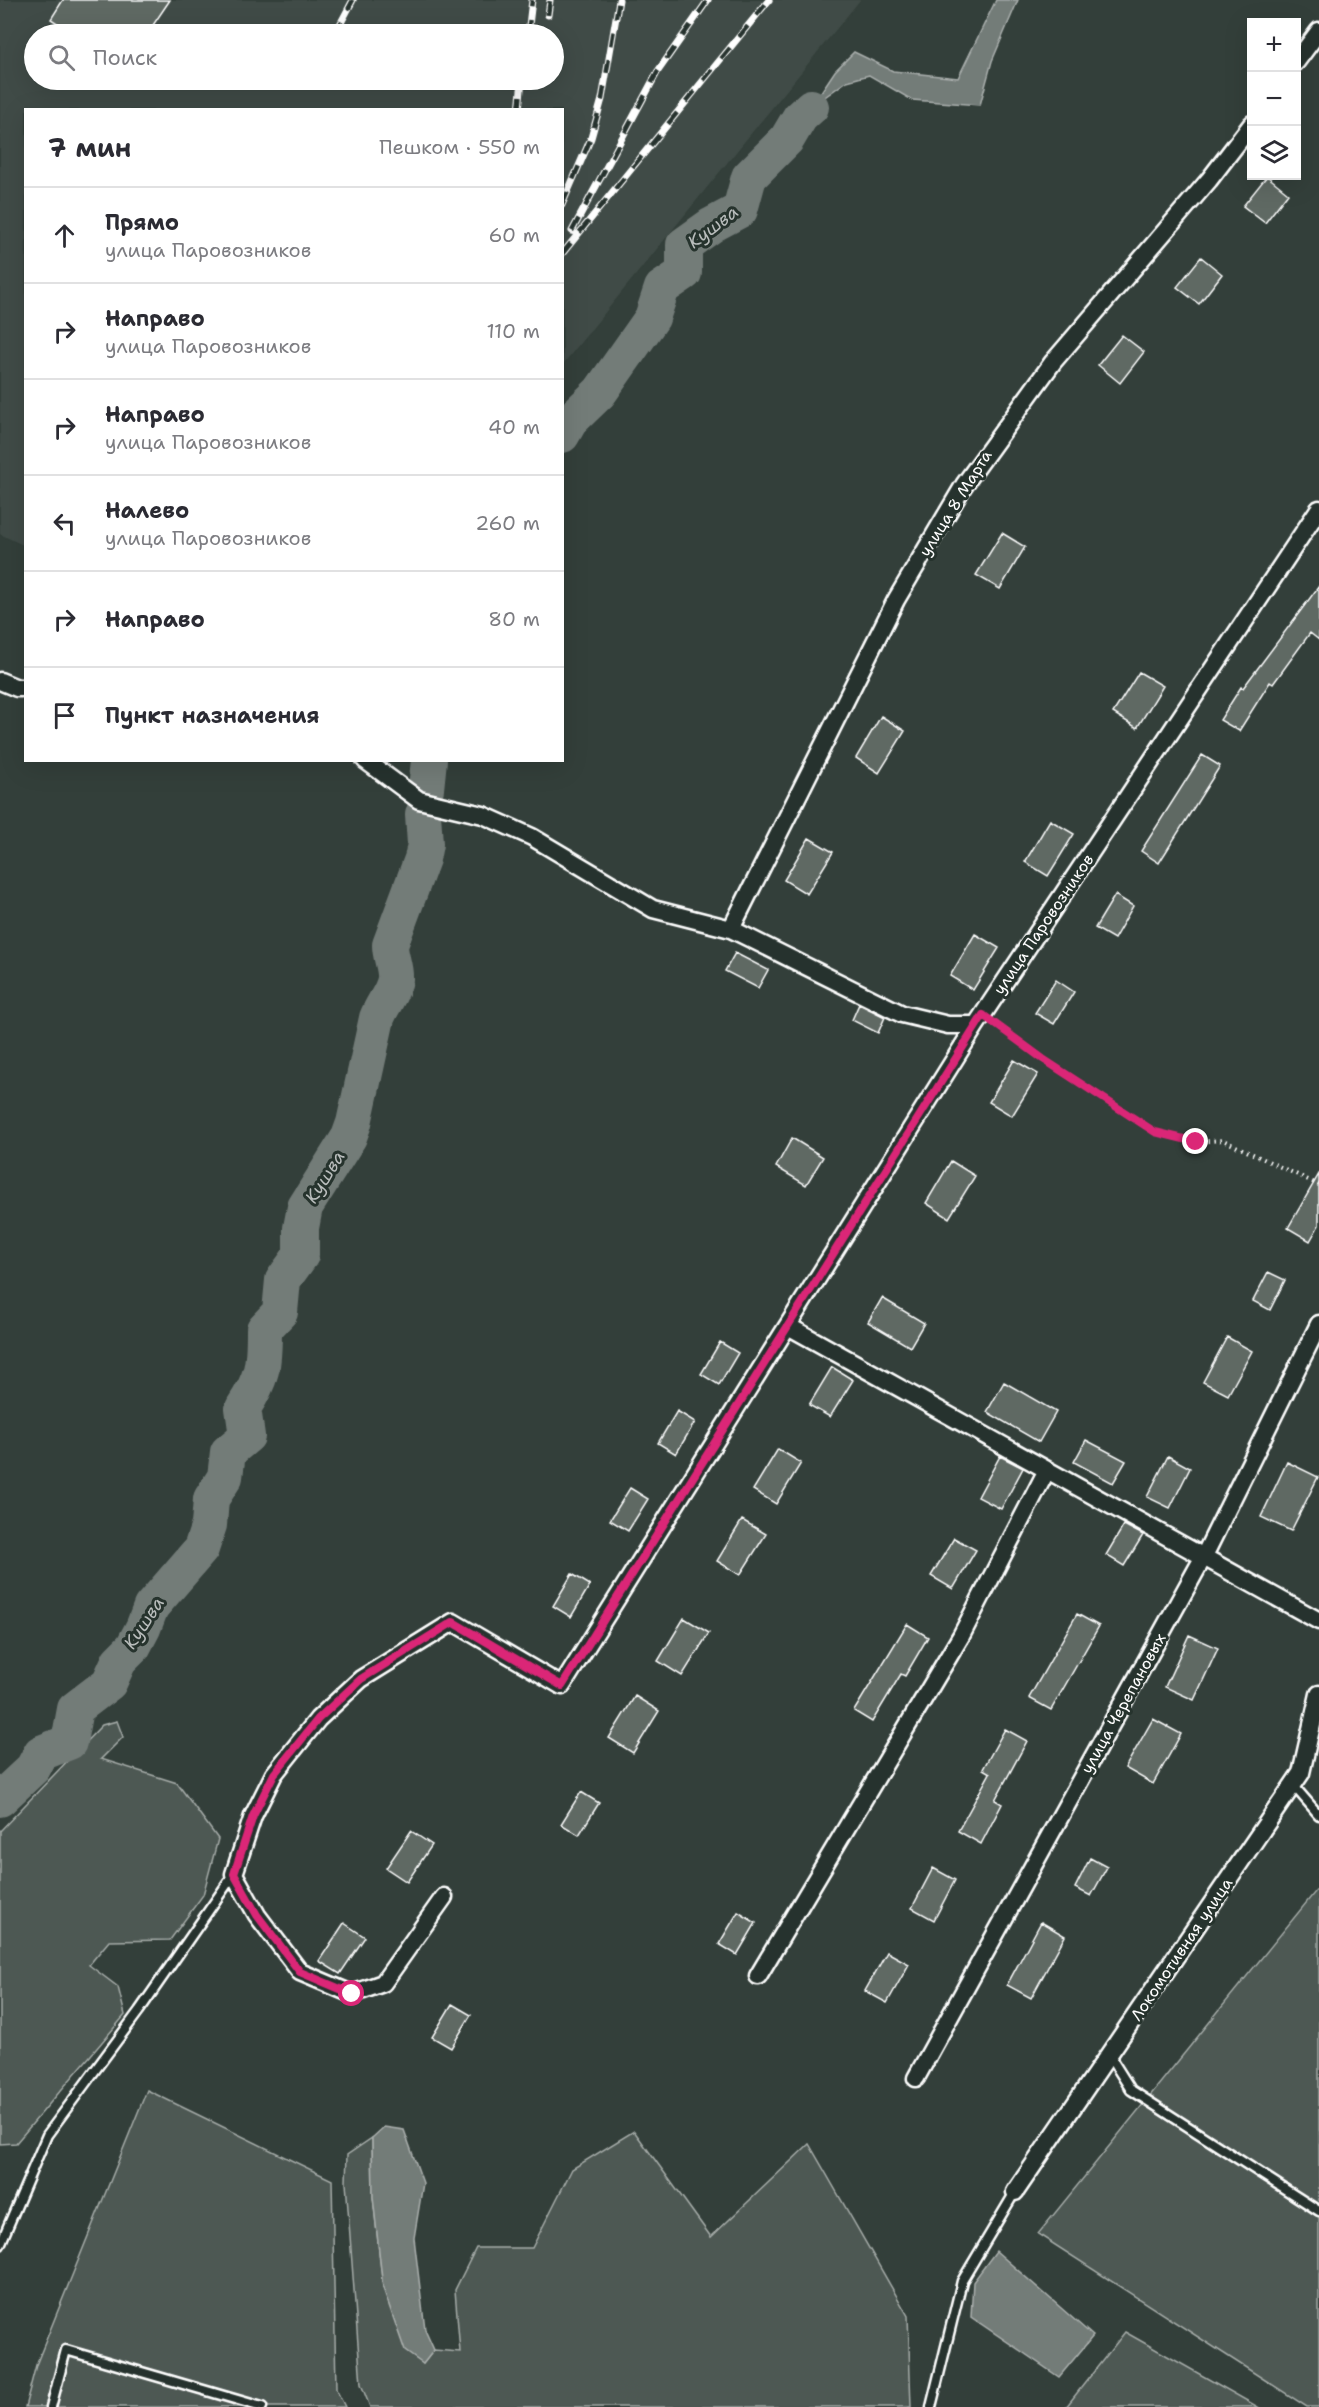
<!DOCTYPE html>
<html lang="ru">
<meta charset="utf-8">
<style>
body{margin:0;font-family:"Shantell Sans",sans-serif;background:#f2f2f3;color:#2b2b33}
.controls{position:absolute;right:18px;top:18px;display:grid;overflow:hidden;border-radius:0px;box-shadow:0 6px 24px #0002}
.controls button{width:54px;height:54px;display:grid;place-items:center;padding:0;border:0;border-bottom:2px solid #e1e1e2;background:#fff;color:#2b2b33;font:30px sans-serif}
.stop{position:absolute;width:18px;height:18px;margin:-14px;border:4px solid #db2777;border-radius:50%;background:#fff}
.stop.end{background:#db2777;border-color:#fff;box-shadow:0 2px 6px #0008}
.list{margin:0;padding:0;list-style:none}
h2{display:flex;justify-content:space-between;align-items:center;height:78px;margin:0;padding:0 24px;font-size:26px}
h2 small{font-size:20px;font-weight:400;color:#7c7c81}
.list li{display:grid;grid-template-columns:39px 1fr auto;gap:18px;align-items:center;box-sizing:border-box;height:96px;padding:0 24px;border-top:2px solid #e1e1e2}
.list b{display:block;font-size:22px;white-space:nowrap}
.list p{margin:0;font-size:20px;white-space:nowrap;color:#7c7c81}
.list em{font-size:20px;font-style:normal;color:#7c7c81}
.icon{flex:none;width:33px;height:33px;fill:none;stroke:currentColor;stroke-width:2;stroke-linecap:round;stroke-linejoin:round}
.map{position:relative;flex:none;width:1319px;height:2407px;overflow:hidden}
.search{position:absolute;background:#fff;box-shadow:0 6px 24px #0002;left:24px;top:24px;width:540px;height:66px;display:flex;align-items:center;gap:15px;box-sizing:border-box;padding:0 21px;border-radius:33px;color:#7c7c81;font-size:22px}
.panel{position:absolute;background:#fff;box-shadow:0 6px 24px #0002;left:24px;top:108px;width:540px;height:654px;border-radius:0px}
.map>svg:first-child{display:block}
.built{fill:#404c47;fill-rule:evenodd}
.green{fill:#4d5853;stroke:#a6aca9;stroke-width:1.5}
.water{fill:#737b78;stroke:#abb0ae;stroke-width:1.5}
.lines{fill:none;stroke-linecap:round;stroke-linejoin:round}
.river{stroke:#737b78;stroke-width:36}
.building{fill:#5f6964;stroke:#fff;stroke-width:1.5}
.lane-casing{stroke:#fff;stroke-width:13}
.street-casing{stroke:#fff;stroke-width:21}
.path{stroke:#fff;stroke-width:4;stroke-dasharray:1.5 4.5;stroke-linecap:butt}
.lane{stroke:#26332d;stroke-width:8}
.street{stroke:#26332d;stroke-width:16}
.rail-casing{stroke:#fff;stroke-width:7}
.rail{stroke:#26332d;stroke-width:4.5;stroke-dasharray:14;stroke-linecap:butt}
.route{stroke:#db2777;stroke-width:8}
.labels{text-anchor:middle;stroke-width:6;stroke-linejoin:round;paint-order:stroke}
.street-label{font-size:16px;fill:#fff;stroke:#26332d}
.water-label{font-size:18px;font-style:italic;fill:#b9bdbc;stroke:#26332d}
</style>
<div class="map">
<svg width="1319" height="2407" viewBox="0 0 1319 2407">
<rect width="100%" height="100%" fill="#333f3a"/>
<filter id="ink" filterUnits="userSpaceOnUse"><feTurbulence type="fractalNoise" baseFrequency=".0167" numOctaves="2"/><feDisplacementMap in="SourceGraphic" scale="12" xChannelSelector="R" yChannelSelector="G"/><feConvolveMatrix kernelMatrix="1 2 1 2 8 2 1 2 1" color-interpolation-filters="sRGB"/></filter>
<g filter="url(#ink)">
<path class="built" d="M0,0H860L563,364L562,110H26L25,546L0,534ZM34,34H554V80H34Z"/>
<path class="green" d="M117,1721L123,1737L101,1759L177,1783L218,1839L203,1895L170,1940L109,1941L89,1965L118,1987L125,2015L16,2143L0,2144V1831L102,1725Z
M1319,1887V2407H1307L1038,2234Z
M147,2090L332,2180L336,2389L345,2407H25L36,2365Z
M634,2131L711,2237L809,2144L908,2316L911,2407H370L361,2384L346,2182L347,2155L372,2138L373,2197L383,2288L423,2364L434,2350L460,2352L455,2290L476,2248H532L572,2169Z
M1125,2332L1258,2407H1066Z"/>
<path class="water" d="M996,0H1018L992,61L980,105L912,100L869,75L847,81L811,107L835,71L854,52L893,71L958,78Z
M384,2127L404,2130L423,2183L414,2238L425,2330L434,2350L423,2364L405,2351L383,2288L373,2197L372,2138Z
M996,2251L1093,2336L1059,2377L971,2317L973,2282Z"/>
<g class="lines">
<path class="river" d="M562,435L570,421L600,392L652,318L662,288L684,273V245L712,225L740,210L749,177L787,139L800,117L811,107
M426,789L429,760
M0,1799L33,1768L41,1753L69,1742L75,1709L109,1683L119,1661L133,1647L143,1628L151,1607L201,1549L209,1525L211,1499L225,1477L228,1452L247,1436L243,1408C263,1378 264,1364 264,1329L280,1312L283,1280L301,1255V1228L305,1207L349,1137L354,1123L377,1018C382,1004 393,993 395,979C396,967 390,957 390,945L422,859L425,844L423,814"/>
</g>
<path class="building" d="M63,0H170L147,34H74L51,19Z
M1267,176L1288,193L1265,223L1243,206Z
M1201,257L1222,274L1199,304L1177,287Z
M1122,335L1144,352L1120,383L1098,365Z
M1002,533L1025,547L1000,589L976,575Z
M1319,586V640L1310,633L1273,684L1270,682L1239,731L1220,720L1241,687L1243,688Z
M1139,672L1163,686L1137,728L1113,713Z
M881,716L905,731L879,773L856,758Z
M1202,755L1220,766L1159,863L1141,851Z
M1050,820L1074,834L1048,876L1025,862Z
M809,838L833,852L807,894L784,880Z
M1115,895L1133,906L1114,939L1095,928Z
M975,934L999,948L973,990L950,976Z
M735,953L768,970L758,988L725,971Z
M1056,980L1074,992L1054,1024L1035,1013Z
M859,1004L885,1017L878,1033L852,1020Z
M1014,1060L1038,1074L1012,1116L989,1102Z
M792,1138L823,1157L806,1185L776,1167Z
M951,1161L975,1176L949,1218L926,1203Z
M1319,1174V1225L1310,1241L1288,1228Z
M1268,1272L1285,1280L1270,1310L1253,1301Z
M882,1298L924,1323L910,1347L868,1322Z
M1227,1337L1252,1351L1228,1395L1203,1382Z
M720,1342L738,1353L719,1385L701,1374Z
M832,1367L853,1380L830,1417L809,1405Z
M1004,1382L1056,1412L1039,1442L987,1412Z
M677,1411L695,1422L676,1454L658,1443Z
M1086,1440L1126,1461L1113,1483L1074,1462Z
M778,1449L801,1463L776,1504L753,1490Z
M1000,1456L1023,1468L1001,1509L978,1497Z
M1168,1456L1190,1468L1170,1508L1147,1497Z
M1287,1462L1318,1477L1291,1531L1261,1517Z
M630,1488L648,1499L628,1531L610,1520Z
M742,1520L766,1534L740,1575L717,1561Z
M1124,1525L1143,1535L1124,1566L1106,1555Z
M954,1538L976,1550L953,1589L931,1576Z
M572,1574L590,1585L571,1617L553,1606Z
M1077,1614L1099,1626L1051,1710L1029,1698Z
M684,1618L709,1633L682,1676L658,1661Z
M907,1624L928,1637L905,1676L901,1674L872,1722L854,1711Z
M1189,1635L1218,1648L1194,1700L1165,1687Z
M635,1696L659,1711L633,1753L609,1738Z
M1153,1719L1181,1734L1153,1784L1125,1768Z
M1005,1729L1027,1741L995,1800L1002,1804L981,1844L958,1831L990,1773L983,1769Z
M581,1792L599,1803L579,1835L561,1824Z
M411,1831L432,1845L407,1882L386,1868Z
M1090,1858L1107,1867L1091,1896L1075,1888Z
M933,1868L955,1880L934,1920L912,1908Z
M738,1912L756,1923L737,1955L719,1944Z
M1041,1922L1065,1936L1031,1998L1007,1985Z
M344,1923L365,1937L340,1974L319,1961Z
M887,1952L909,1964L887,2003L865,1991Z
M452,2004L471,2015L451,2048L432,2037Z"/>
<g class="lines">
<g class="lane-casing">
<path id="lane" d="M1293,1785L1319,1815
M1109,2055L1131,2090L1319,2211
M0,2245L47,2135L139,2011L234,1874
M51,2407L66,2350L262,2407
M931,2407L962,2281L1015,2192"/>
</g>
<g class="street-casing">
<path id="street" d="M1296,62L1319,31
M0,681L17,688H26
M365,760L419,800L483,815L532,837L653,909L731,929L902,1014L948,1025H976
M731,929L896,600L964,485L1053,362L1209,180L1252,124
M788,1326L1319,1621
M444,1897L383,1983L352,1994L300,1972L257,1915L234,1874L253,1816L274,1774L318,1719L361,1679L453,1622L562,1686L976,1025L1319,509
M758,1976L961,1636L1047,1470
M916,2078L1204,1556L1319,1324
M1015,2192L1301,1773L1319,1694"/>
</g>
<path class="path" d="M996,1024L1043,1059L1155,1132L1196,1142L1223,1140L1319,1185"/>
<use href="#lane" class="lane"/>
<use href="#street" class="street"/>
<g class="rail-casing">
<path id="rail" d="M548,15L550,0
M335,34L353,0
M528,34L532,0
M519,110L522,80
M562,205L591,138L602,99L619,0
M572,231L658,71L708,0
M562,254L769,0"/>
</g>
<use href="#rail" class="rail"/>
</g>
</g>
<g class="lines" filter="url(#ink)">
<path class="route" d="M352,1994L300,1972L257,1915L234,1874L253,1816L274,1774L318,1719L361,1679L453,1622L562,1686L983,1015L1043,1059L1155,1132L1196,1142"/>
</g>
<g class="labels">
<g class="street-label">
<text transform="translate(955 503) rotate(-58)" y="6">улица 8 Марта</text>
<text transform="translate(1043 924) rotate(-56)" y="6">улица Паровозников</text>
<text transform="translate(1123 1703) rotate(-61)" y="6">улица Черепановых</text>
<text transform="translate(1181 1949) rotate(-56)" y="6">Локомотивная улица</text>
</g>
<g class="water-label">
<text transform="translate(713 227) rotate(-37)" y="6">Кушва</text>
<text transform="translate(325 1177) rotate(-58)" y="6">Кушва</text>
<text transform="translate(144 1623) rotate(-57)" y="6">Кушва</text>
</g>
</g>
</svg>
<div class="controls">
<button>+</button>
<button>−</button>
<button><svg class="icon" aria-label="layers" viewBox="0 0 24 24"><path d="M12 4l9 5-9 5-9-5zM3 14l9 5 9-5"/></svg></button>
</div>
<div class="stop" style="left:352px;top:1994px"></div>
<div class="stop end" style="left:1196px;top:1142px"></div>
<div class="search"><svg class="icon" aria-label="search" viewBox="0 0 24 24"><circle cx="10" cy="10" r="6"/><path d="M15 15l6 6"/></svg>Поиск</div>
<section class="panel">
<h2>7 мин<small>Пешком · 550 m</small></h2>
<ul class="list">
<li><svg class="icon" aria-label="ahead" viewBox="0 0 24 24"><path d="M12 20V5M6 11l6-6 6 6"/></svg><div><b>Прямо</b><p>улица Паровозников</p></div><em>60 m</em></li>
<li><svg class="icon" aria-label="right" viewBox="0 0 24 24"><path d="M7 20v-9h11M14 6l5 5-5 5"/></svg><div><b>Направо</b><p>улица Паровозников</p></div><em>110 m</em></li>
<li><svg class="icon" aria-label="right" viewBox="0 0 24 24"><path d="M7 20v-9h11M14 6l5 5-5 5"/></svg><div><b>Направо</b><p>улица Паровозников</p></div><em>40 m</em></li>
<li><svg class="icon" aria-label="left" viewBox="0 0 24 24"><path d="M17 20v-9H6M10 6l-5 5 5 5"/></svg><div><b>Налево</b><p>улица Паровозников</p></div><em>260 m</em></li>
<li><svg class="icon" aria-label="right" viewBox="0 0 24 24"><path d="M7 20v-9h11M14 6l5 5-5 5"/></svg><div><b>Направо</b></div><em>80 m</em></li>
<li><svg class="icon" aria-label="arrive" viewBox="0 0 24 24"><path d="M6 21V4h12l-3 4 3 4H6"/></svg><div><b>Пункт назначения</b></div></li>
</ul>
</section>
</div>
